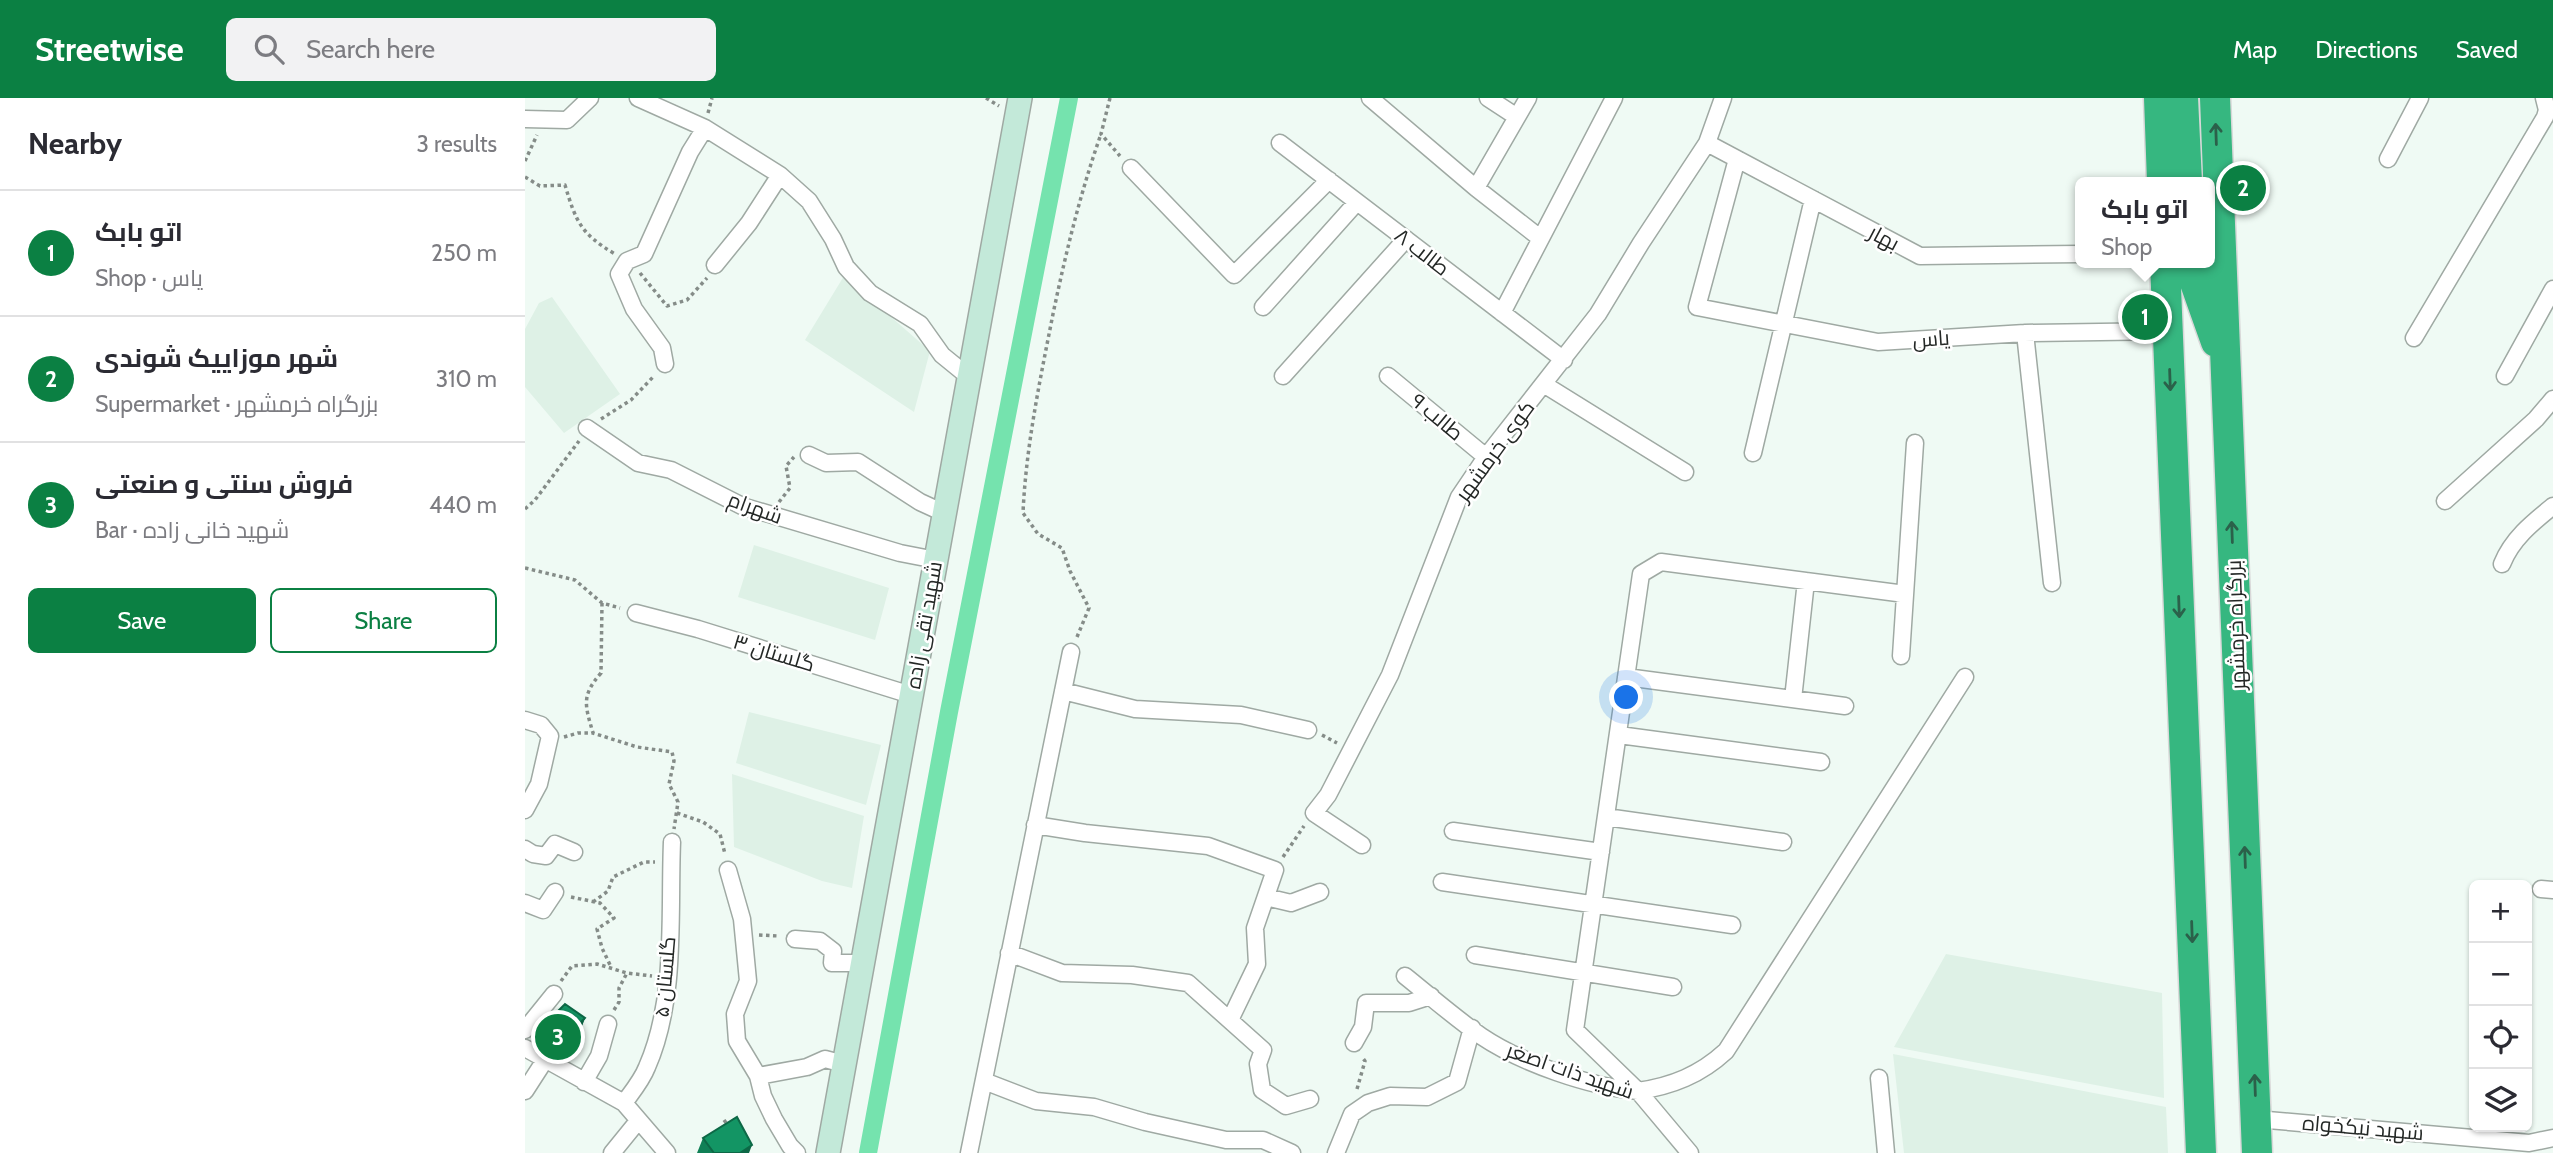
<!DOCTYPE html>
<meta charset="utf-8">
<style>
body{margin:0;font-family:Cabin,Cairo,sans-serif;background:#f2f2f3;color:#2b2b33}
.controls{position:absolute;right:21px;bottom:21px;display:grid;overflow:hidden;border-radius:10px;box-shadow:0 2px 5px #0004}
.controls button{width:63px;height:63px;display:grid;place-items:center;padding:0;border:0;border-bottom:2px solid #e1e1e2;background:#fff;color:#2b2b33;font:35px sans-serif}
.you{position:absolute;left:1102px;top:600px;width:24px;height:24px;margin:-18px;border:5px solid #fff;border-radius:50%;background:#1a73e8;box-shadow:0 0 0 10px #1a73e833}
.badge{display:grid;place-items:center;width:46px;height:46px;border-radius:50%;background:#0b8043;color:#fff;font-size:23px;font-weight:700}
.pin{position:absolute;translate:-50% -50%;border:4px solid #fff;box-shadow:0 2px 7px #0006}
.popup{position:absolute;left:1550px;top:79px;width:140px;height:91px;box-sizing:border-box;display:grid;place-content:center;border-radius:10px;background:#fff;filter:drop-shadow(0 2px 5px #0005);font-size:23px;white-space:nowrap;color:#7c7c81}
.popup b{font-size:26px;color:#2b2b33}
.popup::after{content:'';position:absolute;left:50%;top:100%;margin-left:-14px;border:14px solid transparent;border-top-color:#fff}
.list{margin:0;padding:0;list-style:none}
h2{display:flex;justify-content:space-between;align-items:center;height:91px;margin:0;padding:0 28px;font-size:30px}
h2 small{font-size:23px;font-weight:400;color:#7c7c81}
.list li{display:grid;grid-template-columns:46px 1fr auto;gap:21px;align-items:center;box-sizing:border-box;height:126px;padding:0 28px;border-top:2px solid #e1e1e2}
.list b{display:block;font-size:26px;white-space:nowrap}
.list p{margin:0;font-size:23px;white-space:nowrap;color:#7c7c81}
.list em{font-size:23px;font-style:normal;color:#7c7c81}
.actions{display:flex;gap:14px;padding:21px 28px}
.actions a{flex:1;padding:16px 0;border:2px solid #0b8043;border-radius:10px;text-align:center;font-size:24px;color:#0b8043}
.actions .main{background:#0b8043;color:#fff}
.icon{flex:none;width:38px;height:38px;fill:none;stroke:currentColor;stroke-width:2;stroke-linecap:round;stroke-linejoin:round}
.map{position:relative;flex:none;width:2028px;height:1055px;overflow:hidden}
header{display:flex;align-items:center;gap:42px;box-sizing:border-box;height:98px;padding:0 35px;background:#0b8043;color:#fff}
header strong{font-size:33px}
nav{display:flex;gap:38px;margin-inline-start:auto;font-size:24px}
.search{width:490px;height:63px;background:#f2f2f3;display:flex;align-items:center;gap:18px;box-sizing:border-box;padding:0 24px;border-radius:10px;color:#7c7c81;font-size:26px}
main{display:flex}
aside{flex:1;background:#fff}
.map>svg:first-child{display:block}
.built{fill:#def1e6}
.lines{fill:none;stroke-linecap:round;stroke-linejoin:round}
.canal{stroke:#75e3ae;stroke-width:18}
.street-casing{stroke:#9fa9a3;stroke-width:19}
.secondary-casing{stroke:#9fa9a3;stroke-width:26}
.highway-casing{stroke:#d8d8d8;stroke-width:33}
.path{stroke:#858c88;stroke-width:3.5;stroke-dasharray:3.5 3.5;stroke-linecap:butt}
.street{stroke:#fff;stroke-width:16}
.secondary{stroke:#c3e9d9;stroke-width:23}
.highway{stroke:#36b780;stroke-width:30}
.wall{fill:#108056}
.shaded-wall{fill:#0d6846}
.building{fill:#139564;stroke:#0d6846;stroke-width:2}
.oneway{stroke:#2b614a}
.labels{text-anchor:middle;stroke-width:5;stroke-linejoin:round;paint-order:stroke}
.street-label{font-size:21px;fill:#242826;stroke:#fff}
</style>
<header>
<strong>Streetwise</strong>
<div class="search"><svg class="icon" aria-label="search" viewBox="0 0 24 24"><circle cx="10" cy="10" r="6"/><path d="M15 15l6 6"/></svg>Search here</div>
<nav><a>Map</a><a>Directions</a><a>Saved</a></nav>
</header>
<main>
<aside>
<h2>Nearby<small>3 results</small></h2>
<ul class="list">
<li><span class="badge">1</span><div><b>اتو بابک</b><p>Shop · یاس</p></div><em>250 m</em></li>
<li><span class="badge">2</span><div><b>شهر موزاییک شوندی</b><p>Supermarket · بزرگراه خرمشهر</p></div><em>310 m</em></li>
<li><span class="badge">3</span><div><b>فروش سنتی و صنعتی</b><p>Bar · شهید خانی زاده</p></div><em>440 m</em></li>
</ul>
<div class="actions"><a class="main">Save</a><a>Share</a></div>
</aside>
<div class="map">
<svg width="2028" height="1055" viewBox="0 0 2028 1055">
<rect width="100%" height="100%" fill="#effaf4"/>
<path class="built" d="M319,178L405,253L389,314L280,242Z
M27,199L95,296L39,335L0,289V231L14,205Z
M229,447L364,490L350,542L213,499Z
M224,614L356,647L341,707L211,665Z
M207,676L339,718L327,790L297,783L209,749Z
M1421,856L1637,895L1639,1000L1369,949Z
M1368,956L1641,1009L1643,1055H1379Z"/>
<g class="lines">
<path class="canal" d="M343,1055L424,614L544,0"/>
<g class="street-casing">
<path id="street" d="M113,0L180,30L255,77L284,103L308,141L321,169L345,195L395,226L417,257L444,279
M845,0L951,90L1015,140
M963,0L992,19
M0,21L42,22L65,0
M755,45L1039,262
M1182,45L1395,158L1555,156
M1212,61L1172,209L1353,244L1500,235L1643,233
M1863,61L1895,0
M606,70L709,177L804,82
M951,90L1003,0
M190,167L224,125L255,77
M738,209L832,104
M977,215L1089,0
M1500,235L1527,485
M1889,240L2020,19L2022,12L2019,0
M140,266L137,250L109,211L94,176L102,163L119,156L165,54L180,30
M758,278L881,141
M863,278L961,359
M1980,278L2028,191
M1020,287L1160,374
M62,330L113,365L146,372L217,408L375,455L411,462
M1228,355L1288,101
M284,357L301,365L333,364L395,404L419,415
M1920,403L2011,321L2028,301
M1977,466C1987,441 2007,425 2028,408
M1380,496L1136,464L1116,476L1050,932L1113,993C1147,988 1175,977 1201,953L1440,579
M111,515L173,531L386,597
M1376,558L1390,345
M1101,579L1320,608
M538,593L610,611L716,617L783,632
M1268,601L1281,483
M0,622L16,627L25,638L14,686L0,712
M1094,637L1296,664
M1081,719L1258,744
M510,727L560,735L683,748L750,772L730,830L732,866L705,922
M928,733L1076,754
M837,747L789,715L803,697L865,577L934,399L961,359L1073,216L1116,145L1182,45L1198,0
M0,751L8,756L21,758L30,746L49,754
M203,772L217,821L223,883L210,916L212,943L233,978L238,998L249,1021L265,1048L272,1055
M917,784L1207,827
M2016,791L2028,792
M741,799L766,805L795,794
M0,805L18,812L30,794
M270,841L295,843L308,853L307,865H337
M484,855L537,875L607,877L663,885L738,952L733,966L737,992L761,1008L785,1001
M950,857L1148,889
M880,878C905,898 930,920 956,938C996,965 1065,989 1113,993L1165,1055
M0,932L29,896
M829,945L838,929L841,905H884L906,898
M0,950L99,1005L142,1055
M233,978L282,969L300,961L319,966
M1354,980L1361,1055
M459,983L511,1003L569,1009L620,1024L701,1042H738L767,1055
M59,984L74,958L83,926
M0,993L20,962
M99,1005C107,994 117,982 122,969C152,901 144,817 147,744
M1731,1021L2004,1045L2028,1040
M87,1055L113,1023
M444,1055L546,554
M811,1055L827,1016L843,1005L865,998L902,999L932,984L947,930"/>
</g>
<g class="secondary-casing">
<path id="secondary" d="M303,1055L495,0"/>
</g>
<g class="highway-casing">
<path id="highway" d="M1634,0L1637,84
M1658,0L1662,84
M1690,0L1732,1055
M1640,165L1676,1055
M1666,165L1669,182L1691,244"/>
</g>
<path class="path" d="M461,0L474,8
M585,0L576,36L595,58
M183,15L187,0
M0,63L12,37
M0,79L15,88L40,87C51,124 56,136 90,156
M115,175L142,208L162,202L182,180
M76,321L106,302L129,278
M254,404L265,390L261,368L269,359
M0,411L10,402L54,343
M0,470L50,482L77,505L95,510
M77,505L76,575C56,598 60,607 68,635L112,649L147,654L149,663L144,686L153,704L149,731
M552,539L564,510L545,473L537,450L513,436L498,415C501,348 515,282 528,216C541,154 555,96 576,36
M797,637L812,645
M39,639L53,635H68
M152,715L178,724L195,736L200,756
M758,759L779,728
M46,799L75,805L89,820L72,831L77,850L86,869
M68,804L83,793L88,779L119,764H130
M234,837L254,838
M36,883L47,868L72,866L102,875L127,878
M89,912L94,904V890L102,875
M832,991L840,963L837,959
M199,1022L204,1029"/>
<use href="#street" class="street"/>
<use href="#secondary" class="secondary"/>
<use href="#highway" class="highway"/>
</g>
<path class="wall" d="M60,920L55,933L33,956L10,944L15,931Z
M178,1040L224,1055H172Z"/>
<path class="shaded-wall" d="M60,920L55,933L33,956L38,944Z
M227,1047L224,1055H215Z"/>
<path class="building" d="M40,906L60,920L38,944L15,931Z
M212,1019L227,1047L215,1055H189L178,1040Z"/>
<defs><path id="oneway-shaft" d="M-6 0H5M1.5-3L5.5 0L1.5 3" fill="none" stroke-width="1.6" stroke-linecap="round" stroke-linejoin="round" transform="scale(1.75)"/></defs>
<g class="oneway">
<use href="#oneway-shaft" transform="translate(1691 36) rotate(-92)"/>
<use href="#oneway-shaft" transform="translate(1645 282) rotate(88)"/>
<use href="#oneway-shaft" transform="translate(1707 434) rotate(-92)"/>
<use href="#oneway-shaft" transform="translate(1654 509) rotate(88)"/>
<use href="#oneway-shaft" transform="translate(1720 759) rotate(-92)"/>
<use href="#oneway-shaft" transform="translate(1667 834) rotate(88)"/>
<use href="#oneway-shaft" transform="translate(1730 987) rotate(-92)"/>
</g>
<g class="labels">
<g class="street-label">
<text transform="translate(1359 140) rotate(28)" y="7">بهار</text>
<text transform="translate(897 154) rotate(38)" y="7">طالب ۸</text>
<text transform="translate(1406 241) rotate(-4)" y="7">یاس</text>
<text transform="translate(912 319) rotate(40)" y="7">طالب ۹</text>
<text transform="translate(970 353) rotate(-54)" y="7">کوی خرمشهر</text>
<text transform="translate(230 410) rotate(20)" y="7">شهرام</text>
<text transform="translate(399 527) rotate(-80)" y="7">شهید تقی زاده</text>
<text transform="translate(1711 527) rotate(-92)" y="7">بزرگراه خرمشهر</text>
<text transform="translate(249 555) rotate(17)" y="7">گلستان ۳</text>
<text transform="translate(140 879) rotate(-85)" y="7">گلستان ۵</text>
<text transform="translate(1045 973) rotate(19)" y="7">شهید ذات اصغر</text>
<text transform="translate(1838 1030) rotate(5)" y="7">شهید نیکخواه</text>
</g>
</g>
</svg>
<div class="controls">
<button>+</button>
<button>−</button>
<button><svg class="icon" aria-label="locate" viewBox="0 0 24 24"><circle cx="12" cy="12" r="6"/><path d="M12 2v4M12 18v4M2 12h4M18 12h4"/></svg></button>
<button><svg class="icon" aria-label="layers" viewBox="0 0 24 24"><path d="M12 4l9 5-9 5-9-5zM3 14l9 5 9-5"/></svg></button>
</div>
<div class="you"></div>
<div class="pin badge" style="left:1620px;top:219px">1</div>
<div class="popup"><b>اتو بابک</b>Shop</div>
<div class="pin badge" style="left:1718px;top:90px">2</div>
<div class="pin badge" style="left:33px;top:939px">3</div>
</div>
</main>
